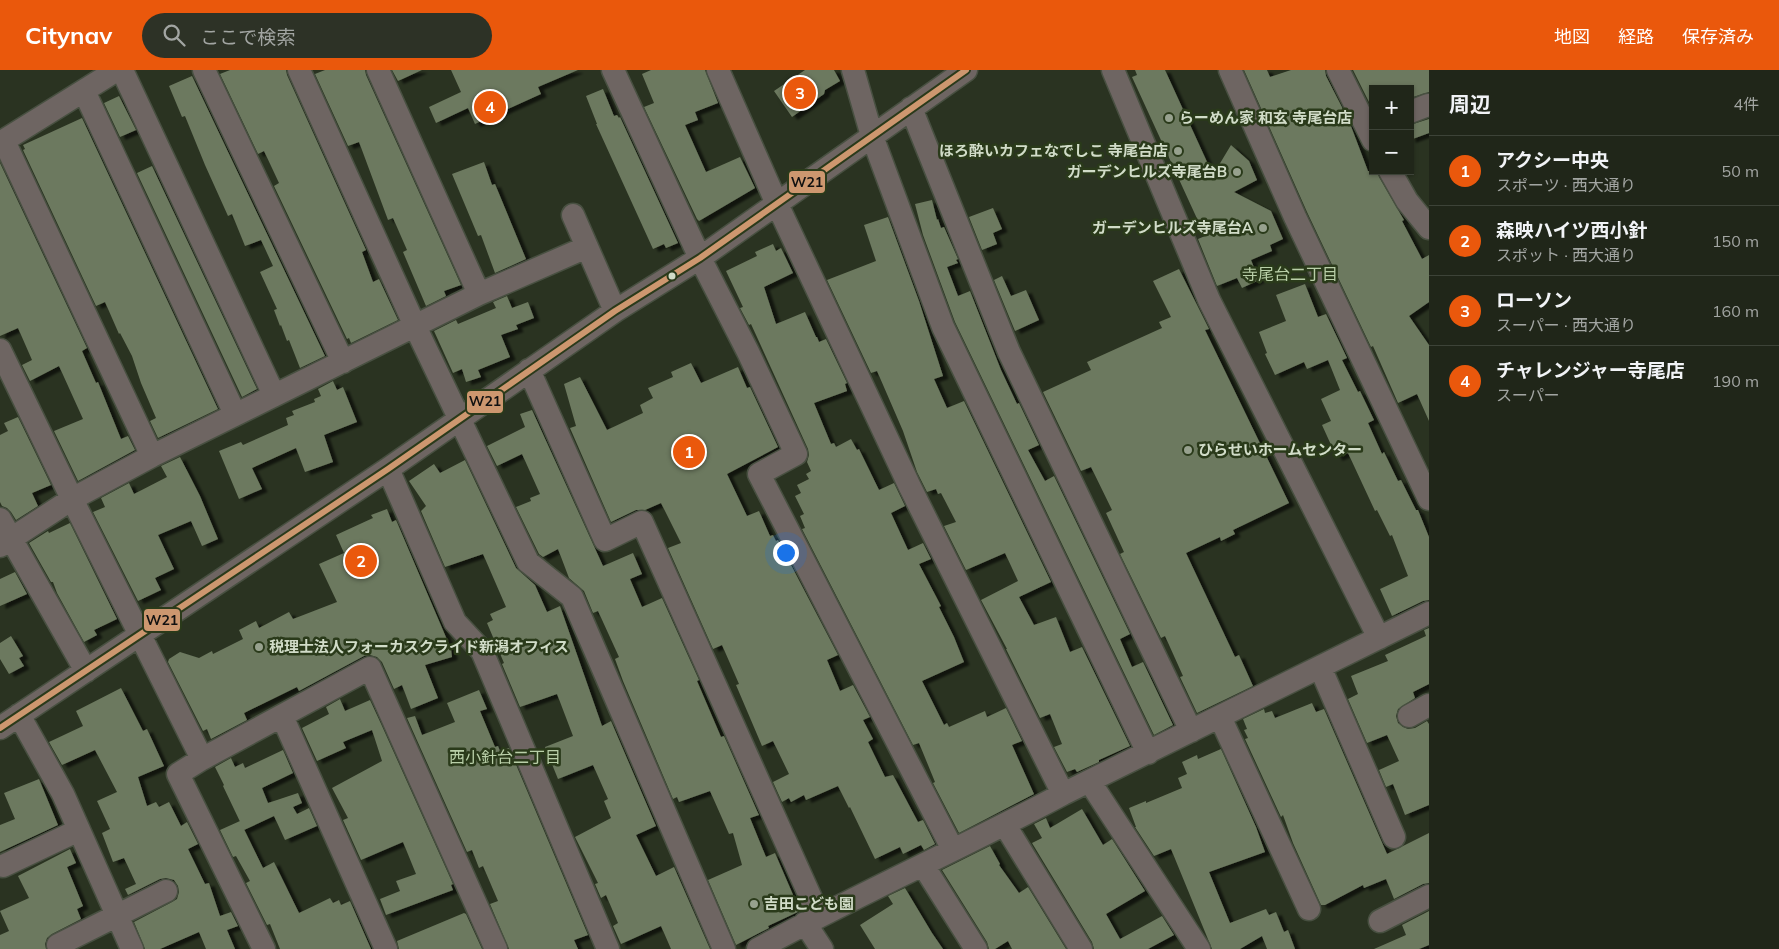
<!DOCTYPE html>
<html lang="ja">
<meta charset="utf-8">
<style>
body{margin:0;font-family:Mulish,"Noto Sans JP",sans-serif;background:#2d3226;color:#f1f3f6}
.controls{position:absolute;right:15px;top:15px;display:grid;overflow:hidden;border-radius:0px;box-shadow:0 1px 4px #0004}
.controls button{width:45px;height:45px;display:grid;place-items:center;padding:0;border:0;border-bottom:1px solid #3d4338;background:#202619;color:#f1f3f6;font:25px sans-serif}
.you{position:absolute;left:785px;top:482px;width:18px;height:18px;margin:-12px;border:4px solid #fff;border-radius:50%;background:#1a73e8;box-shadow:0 0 0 8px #1a73e833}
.badge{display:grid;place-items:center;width:32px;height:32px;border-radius:50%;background:#ea580c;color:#fff;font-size:16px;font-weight:700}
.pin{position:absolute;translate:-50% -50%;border:2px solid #fff;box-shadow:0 1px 5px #0006}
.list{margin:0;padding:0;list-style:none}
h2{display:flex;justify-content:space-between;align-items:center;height:65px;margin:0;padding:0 20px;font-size:21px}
h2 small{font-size:16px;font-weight:400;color:#a2a5a2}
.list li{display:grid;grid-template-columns:32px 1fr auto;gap:15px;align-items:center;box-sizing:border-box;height:70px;padding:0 20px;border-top:1px solid #3d4338}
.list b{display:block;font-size:19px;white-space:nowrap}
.list p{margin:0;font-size:16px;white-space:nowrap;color:#a2a5a2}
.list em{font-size:16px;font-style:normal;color:#a2a5a2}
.icon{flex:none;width:28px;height:28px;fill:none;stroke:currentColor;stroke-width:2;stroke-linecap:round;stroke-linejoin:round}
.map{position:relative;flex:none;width:1429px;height:879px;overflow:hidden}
header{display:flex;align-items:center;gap:30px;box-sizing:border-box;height:70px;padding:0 25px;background:#ea580c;color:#fff}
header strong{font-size:24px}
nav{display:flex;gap:28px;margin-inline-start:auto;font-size:18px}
.search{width:350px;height:45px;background:#2d3226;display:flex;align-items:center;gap:12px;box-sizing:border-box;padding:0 18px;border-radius:28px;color:#a2a5a2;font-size:19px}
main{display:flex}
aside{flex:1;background:#202619}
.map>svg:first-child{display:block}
.building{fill:#6c795f;filter:url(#shadow)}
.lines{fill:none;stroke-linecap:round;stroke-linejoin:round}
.minor-casing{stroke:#485041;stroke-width:25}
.minor{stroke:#6e6562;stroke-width:22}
.bus-1-casing{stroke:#2a3a1a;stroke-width:10}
.bus-1{stroke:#cd976f;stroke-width:6}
.poi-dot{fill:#97a18e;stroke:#2a3a1a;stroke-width:2}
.bus-dot{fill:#d1dcc8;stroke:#2a3a1a;stroke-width:2}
.labels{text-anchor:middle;stroke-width:5;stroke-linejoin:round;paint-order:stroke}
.poi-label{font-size:15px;font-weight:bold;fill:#d1dcc8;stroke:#2a3a1a;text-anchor:start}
.neighbourhood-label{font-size:16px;fill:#b9cfa8;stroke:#2a3a1a}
.line-badge{stroke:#2a3a1a;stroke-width:2}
.pale-badge-label{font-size:14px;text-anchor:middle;font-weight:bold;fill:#111}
</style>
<header>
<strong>Citynav</strong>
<div class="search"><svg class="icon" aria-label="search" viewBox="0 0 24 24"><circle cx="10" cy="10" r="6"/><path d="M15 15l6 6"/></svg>ここで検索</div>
<nav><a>地図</a><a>経路</a><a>保存済み</a></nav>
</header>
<main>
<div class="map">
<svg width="1429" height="879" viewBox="0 0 1429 879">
<defs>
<filter id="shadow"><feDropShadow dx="5.5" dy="3" stdDeviation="1" flood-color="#0009"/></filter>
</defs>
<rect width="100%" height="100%" fill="#2a3321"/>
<path class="building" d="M230,0H286L287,5L366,180L362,182L373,212L379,209L398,250L351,273L349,268L347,269L274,116L279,113L264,81L258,84L220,4Z
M325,0H365L366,5L461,215L444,221L446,226L426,236L403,182L407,180L393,148L388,150L359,72L348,76L315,4Z
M392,0H422L398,11Z
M451,0H578L538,17L541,24L475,54L468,38L436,53L429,37L461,22Z
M651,0H705L718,33L695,42L698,50L685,55L706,102L740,87L755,118L699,151L697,149L644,37L654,33L642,4Z
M805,0H834L840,11L825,20L824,24L792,47L774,21Z
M1135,0H1165L1213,105L1231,75L1249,91L1257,110L1234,122L1271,141L1283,169L1270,175L1272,181L1251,190L1259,210L1242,218L1237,208L1217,216L1198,169L1205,166L1132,7L1137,5Z
M1244,0H1267L1270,7L1291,0H1325L1326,6L1349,51L1368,101H1377L1379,107L1401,145L1404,150L1402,151L1422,189L1429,185V232L1409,246L1429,275V351L1417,324L1398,333L1373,276L1371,277L1307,142Z
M1353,0H1429V22L1410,28V19H1373V40Z
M192,6L325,286L300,298L289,270L287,271L281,255L280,256L274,240L277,239L260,202L273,196L261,170L245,176L232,144L228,146L205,95L185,46L182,47L169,16Z
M603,19L614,46L617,45L619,48L620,47L678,173L666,178L664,174L653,179L596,54H597L586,26Z
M119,26L136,60L120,67L104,33Z
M82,48L218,339L158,368L150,351L156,348L141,313L132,286L120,263L119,264L105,232L96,236L23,80L25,79L23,75Z
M1429,49V63L1410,70V55Z
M484,92L492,115L495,114L526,189L495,203L481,165L478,166L452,104Z
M0,93L87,278L82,281L96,313L98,312L121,369L128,366L135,380L78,411L54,361L83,349L59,296L30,311L22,295L32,290L18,258L0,266Z
M152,96L257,319L242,327L137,103Z
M932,130L937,150L938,149L941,158L944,157L958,189L956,190L958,193L947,197L958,226L970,221L1001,300L1017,334L1019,333L1039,375L1028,380L1045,411L1054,406L1130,564L1120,569L1132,597L1143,592L1173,655L1154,665L955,252L923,165L915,134Z
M993,138L1002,159L993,163L997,174L982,180L969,147Z
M888,147L919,231L943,306L934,309L947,338L964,331L1051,512L1019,527L1034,555L1056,547L1070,582L1082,577L1130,676L1099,690V692L1077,702L1075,699L1067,702L1054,677L1062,674L1050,644L1040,648L1006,579H1007L981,530L1018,511L1005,483L966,500L944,456L956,452L941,423L938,424L936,419L927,422L917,402L903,361L877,301L871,303L827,210L876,191L864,155Z
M773,174L776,181L781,178L793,203L764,217L776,254L805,242L816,267H817L819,272L826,269L847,313L845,314L847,321L814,333L831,374L834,373L836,377L851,369L857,380L859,379L879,420L894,413L905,436L891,443L908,480L923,473L931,489L919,494L941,536L939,537L954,567L964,592L922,611L944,655L947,653L949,657L985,641L987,647L1006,638L1022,671L1012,675L1034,724L959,763L933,713L935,712L919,673L913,675L802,459L805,458L800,446L804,444L795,426L801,423L797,415L809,409L806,404L811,401L807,392L809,385L808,379L751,254L749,255L740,238L743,237L726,201L757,186L755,182Z
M1179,199L1209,259L1205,260L1289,433L1233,460L1235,464L1221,471L1220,467L1186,483L1235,587L1239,585L1253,616L1197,643L1180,607L1183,606L1165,566L1161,568L1120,484L1124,482L1106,443L1112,440L1091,397L1081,401L1043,322L1091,300L1087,292L1162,258L1159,252L1171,247L1153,211Z
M1002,206L1011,226L1026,220L1039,250L1015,261L994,210Z
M1305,214L1318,247L1326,244L1347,288L1342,290L1358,322L1360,321L1374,350L1368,353L1382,384L1384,382L1398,411L1401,410L1416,440H1418L1429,467V530L1423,531L1392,546L1380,519L1408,506L1392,465L1390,466L1377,440L1375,441L1348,383L1337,388L1322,355L1331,351L1321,329L1340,320L1328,290L1307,299L1304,292L1275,305L1265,284L1267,283L1259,262L1286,251L1276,225Z
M507,226L512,238L528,232L534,248L516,255L518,259L501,265L510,287L478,300L481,307L466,312L462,299L453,303L434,261L456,250L458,254L496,238L493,232Z
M691,293L701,313L738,297L747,318L750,317L778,377L727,404L747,446L759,441L770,466L773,465L776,471L778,470L838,585L827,590L840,621L853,615L870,647L863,650L873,669L868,672L885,707L893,705L918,752L923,750L935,774L924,780L921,775L903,784L900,777L875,789L850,737L849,738L838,716L806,730L804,725L791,732L789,728L782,732L773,712L789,704L773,671L762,676L736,615L739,614L722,575L713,579L668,478L681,473L661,433L645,440H636L611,452L570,358L576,356L564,314L580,307L607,360L643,343L640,335L653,328L648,318L673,307L671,302Z
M333,311L337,320L343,317L357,352L324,365L333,392L305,402L296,378L252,398L262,419L239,429L219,381L241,372L243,375L288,355L286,348L294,345L292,341L315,332L314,329L321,326L318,319Z
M532,340L603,496L633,483L642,504L630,509L642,537L662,528L699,610L697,611L721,667L724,666L758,743L759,745L750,748L766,787L775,783L800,841L768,856L769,858L736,875L708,810L742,795L733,763L729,764L710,721L679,732L677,727L673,729L623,611L615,589L619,587L598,541L593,543L584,521L569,508L558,479L543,487L539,484L516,437L531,431L530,428L540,424L522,384L497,396L487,376L525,357L520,344Z
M18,347L51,415L32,423L38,436L16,450L11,442L7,438L2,436L0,432V365L8,361L4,353Z
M180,387L200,426L218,469L202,476L191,451L158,465L174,499L155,508L161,520L138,531L93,442L105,437L101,428L129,413L134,424L167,407L161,396Z
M465,390L516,498L535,515L547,542L560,536L602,656L611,651L656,756L636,765L656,806L674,797L710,879H671L661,856L621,874L613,856L618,853L606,825L601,828L595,814L598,813L575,767L611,748L604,731L608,729L593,695L558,709L545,677L573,666L557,624L520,637L502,594L504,593L487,553L493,550L490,544L506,537L483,484L445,497L421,441L426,436L409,411L434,394L440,403Z
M387,439L392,452L396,450L451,579L452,587L425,595L438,628L411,639L402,615L394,619L382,592L377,587L370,585L364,586L299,621L297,617L244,643L247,650L211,669L207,659L203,661L168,592L169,589L180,582L199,588L212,581L213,584L243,569L239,560L256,551L259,558L289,542L293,549L337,532L319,494L344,483L336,465L373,448L371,445Z
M70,453L117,549L94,560L97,565L84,572L57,523L53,512H51L29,473L48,461L49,463Z
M15,502L27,524L0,536V509Z
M1429,558V614L1413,622L1415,628L1398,639L1396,646L1398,653L1403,657L1408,659L1415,658L1427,651L1429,654V735L1405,745L1393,714L1386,717L1379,700L1399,691L1387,665L1367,673L1348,629L1358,624L1351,606L1388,591L1385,585L1426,566L1424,560Z
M11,566L23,586L19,588L24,596L9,604L0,589V573Z
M121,618L143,661L147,659L164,696L138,707L147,736L156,732L159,737L169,732L181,756L187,752L198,774L188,779L205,814L209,813L220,846L231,842L238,856L227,860L235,879H206L199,862L160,879H145L134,852L172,832L177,829L179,822L178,816L174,810L166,808L160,809L128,825L125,819L136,814L124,788L113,792L102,763L110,759L97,731L117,722L95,680L62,695L49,672L83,656L76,641Z
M479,620L487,639L480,641L495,677L498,676L500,681L509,678L588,865L574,870L578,879H509L490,834L498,831L483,796L479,798L472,780L467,782L407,648L415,646L422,665L455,652L447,633Z
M340,629L345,641L370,630L382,656L379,657L382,656L453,814L451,815L453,820L386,845L380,829L400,821L396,811L416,804L403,772L361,790L343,750L348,748L332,718L382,691L372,660L343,672L346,678L317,691L302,658L329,644L326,637Z
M1312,633L1316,642L1324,639L1387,784L1429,763V813L1423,814L1394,829L1386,809L1364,818L1363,815L1325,835H1321L1293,773L1283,745L1281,747L1245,669L1248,668L1244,660L1247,659L1243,649L1264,639L1265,643L1272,641L1275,648Z
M1221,679L1256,757L1265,782L1209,802L1230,853L1266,839L1269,845L1276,842L1284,862L1288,860L1295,879H1267L1262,866L1240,879H1212L1171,779L1154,786L1135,757H1136L1129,738L1146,731V733L1182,718L1178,708L1187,704L1182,692L1197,685L1198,689Z
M283,680L293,703L262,718L268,733L298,723L302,733L293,737L297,744L309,738L317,756L285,770L274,746L244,760L223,716L224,715L215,697L231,688L235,697L243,693L245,698Z
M39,709L58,755L0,782V755L15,749L4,723Z
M1082,739L1103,775L1112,769L1145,821L1106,844L1120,869L1162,846L1174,865L1148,879H1094L1092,872L1032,773L1042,768L1034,754L1046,748L1050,758Z
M240,751L263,798L274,792L299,843L330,828L333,833L339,830L341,835L350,831L371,879H280L270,854L267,855L246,813L250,811L236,786L233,787L220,760Z
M990,776L1000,794L999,795L1019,823L1028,817L1066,879H1012L1008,871L995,879H989L987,872L942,800Z
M70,779L76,793L67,797L83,836L77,839L81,849L52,864L47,868L45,874L46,879H0V865L9,861L0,841L29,828L18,806Z
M905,818L932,863L943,879H875L860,855L893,834L888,826Z
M1429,841V875L1419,879H1374L1406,865L1402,855Z
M464,843L466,844L482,879H399L397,871Z"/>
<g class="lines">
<g class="minor-casing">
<path id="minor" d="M122,0L274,325
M204,0L343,292
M299,0L415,256L528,492L572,527L724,879
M378,0L479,224
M613,0L700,188L748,282L796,384L759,404L953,780
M718,0L777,134L910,417L1063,724
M853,0L872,66L943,257L1148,683
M1113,0L1209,230L1379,568
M1230,0L1295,147L1429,429
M1338,0L1373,70
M84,21L235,344
M911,38L1009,282L1191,661
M1410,42L1428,35
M4,71L152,386
M0,73L117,0
M1390,101L1407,131L1429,158
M573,145L615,241
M0,280L72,429L202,689
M529,300L605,470L642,452L819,846
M388,399L455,552L482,581L608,879
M0,449L86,601
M0,476L72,429L152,386L479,224L587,177
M1320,597L1394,767
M19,645L63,724L132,879
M282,646L386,879
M1409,646L1429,635
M1220,647L1309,839
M0,658L388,399L615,241L700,188L966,0
M1090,712L1199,879
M1005,755L1081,879
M923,795L976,879
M3,796L79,760
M1380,851L1429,826
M805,853L822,879
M58,875L166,821
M264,879L178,704L202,689L370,598L496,879
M758,879C858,824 962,778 1063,724L1429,543"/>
</g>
<use href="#minor" class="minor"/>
<g class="bus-1-casing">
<path id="bus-1" d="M0,658L388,399L615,241L700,188L966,0"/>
</g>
<use href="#bus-1" class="bus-1"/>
</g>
<g class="poi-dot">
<circle cx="1169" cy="48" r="5"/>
<circle cx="1178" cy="81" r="5"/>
<circle cx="1237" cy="102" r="5"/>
<circle cx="1263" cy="158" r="5"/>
<circle cx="1188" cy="380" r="5"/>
<circle cx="259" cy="577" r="5"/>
<circle cx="754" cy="834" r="5"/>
</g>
<circle class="bus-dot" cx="672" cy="206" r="4.5"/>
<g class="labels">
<g class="poi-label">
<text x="1179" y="53">らーめん家 和玄 寺尾台店</text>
<text x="1168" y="86" text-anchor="end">ほろ酔いカフェなでしこ 寺尾台店</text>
<text x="1227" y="107" text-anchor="end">ガーデンヒルズ寺尾台B</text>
<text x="1253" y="163" text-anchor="end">ガーデンヒルズ寺尾台A</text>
<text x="1198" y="385">ひらせいホームセンター</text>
<text x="269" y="582">税理士法人フォーカスクライド新潟オフィス</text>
<text x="764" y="839">吉田こども園</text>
</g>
<g class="neighbourhood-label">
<text x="1290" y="210">寺尾台二丁目</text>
<text x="505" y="693">西小針台二丁目</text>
</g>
</g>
<g class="line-badge">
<rect x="788" y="100" width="38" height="24" rx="5" fill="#cd976f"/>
<rect x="466" y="320" width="38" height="24" rx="5" fill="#cd976f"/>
<rect x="143" y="538" width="38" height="24" rx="5" fill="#cd976f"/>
</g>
<g class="pale-badge-label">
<text x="807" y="117">W21</text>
<text x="485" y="336">W21</text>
<text x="162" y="555">W21</text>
</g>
</svg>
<div class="controls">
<button>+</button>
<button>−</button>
</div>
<div class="you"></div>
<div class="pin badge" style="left:689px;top:382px">1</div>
<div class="pin badge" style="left:361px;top:491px">2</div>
<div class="pin badge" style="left:800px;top:23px">3</div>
<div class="pin badge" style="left:490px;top:37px">4</div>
</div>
<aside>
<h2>周辺<small>4件</small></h2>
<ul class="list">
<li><span class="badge">1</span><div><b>アクシー中央</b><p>スポーツ · 西大通り</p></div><em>50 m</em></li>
<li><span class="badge">2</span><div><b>森映ハイツ西小針</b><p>スポット · 西大通り</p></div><em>150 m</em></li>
<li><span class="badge">3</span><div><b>ローソン</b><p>スーパー · 西大通り</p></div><em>160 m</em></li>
<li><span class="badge">4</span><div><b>チャレンジャー寺尾店</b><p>スーパー</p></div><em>190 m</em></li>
</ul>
</aside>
</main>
